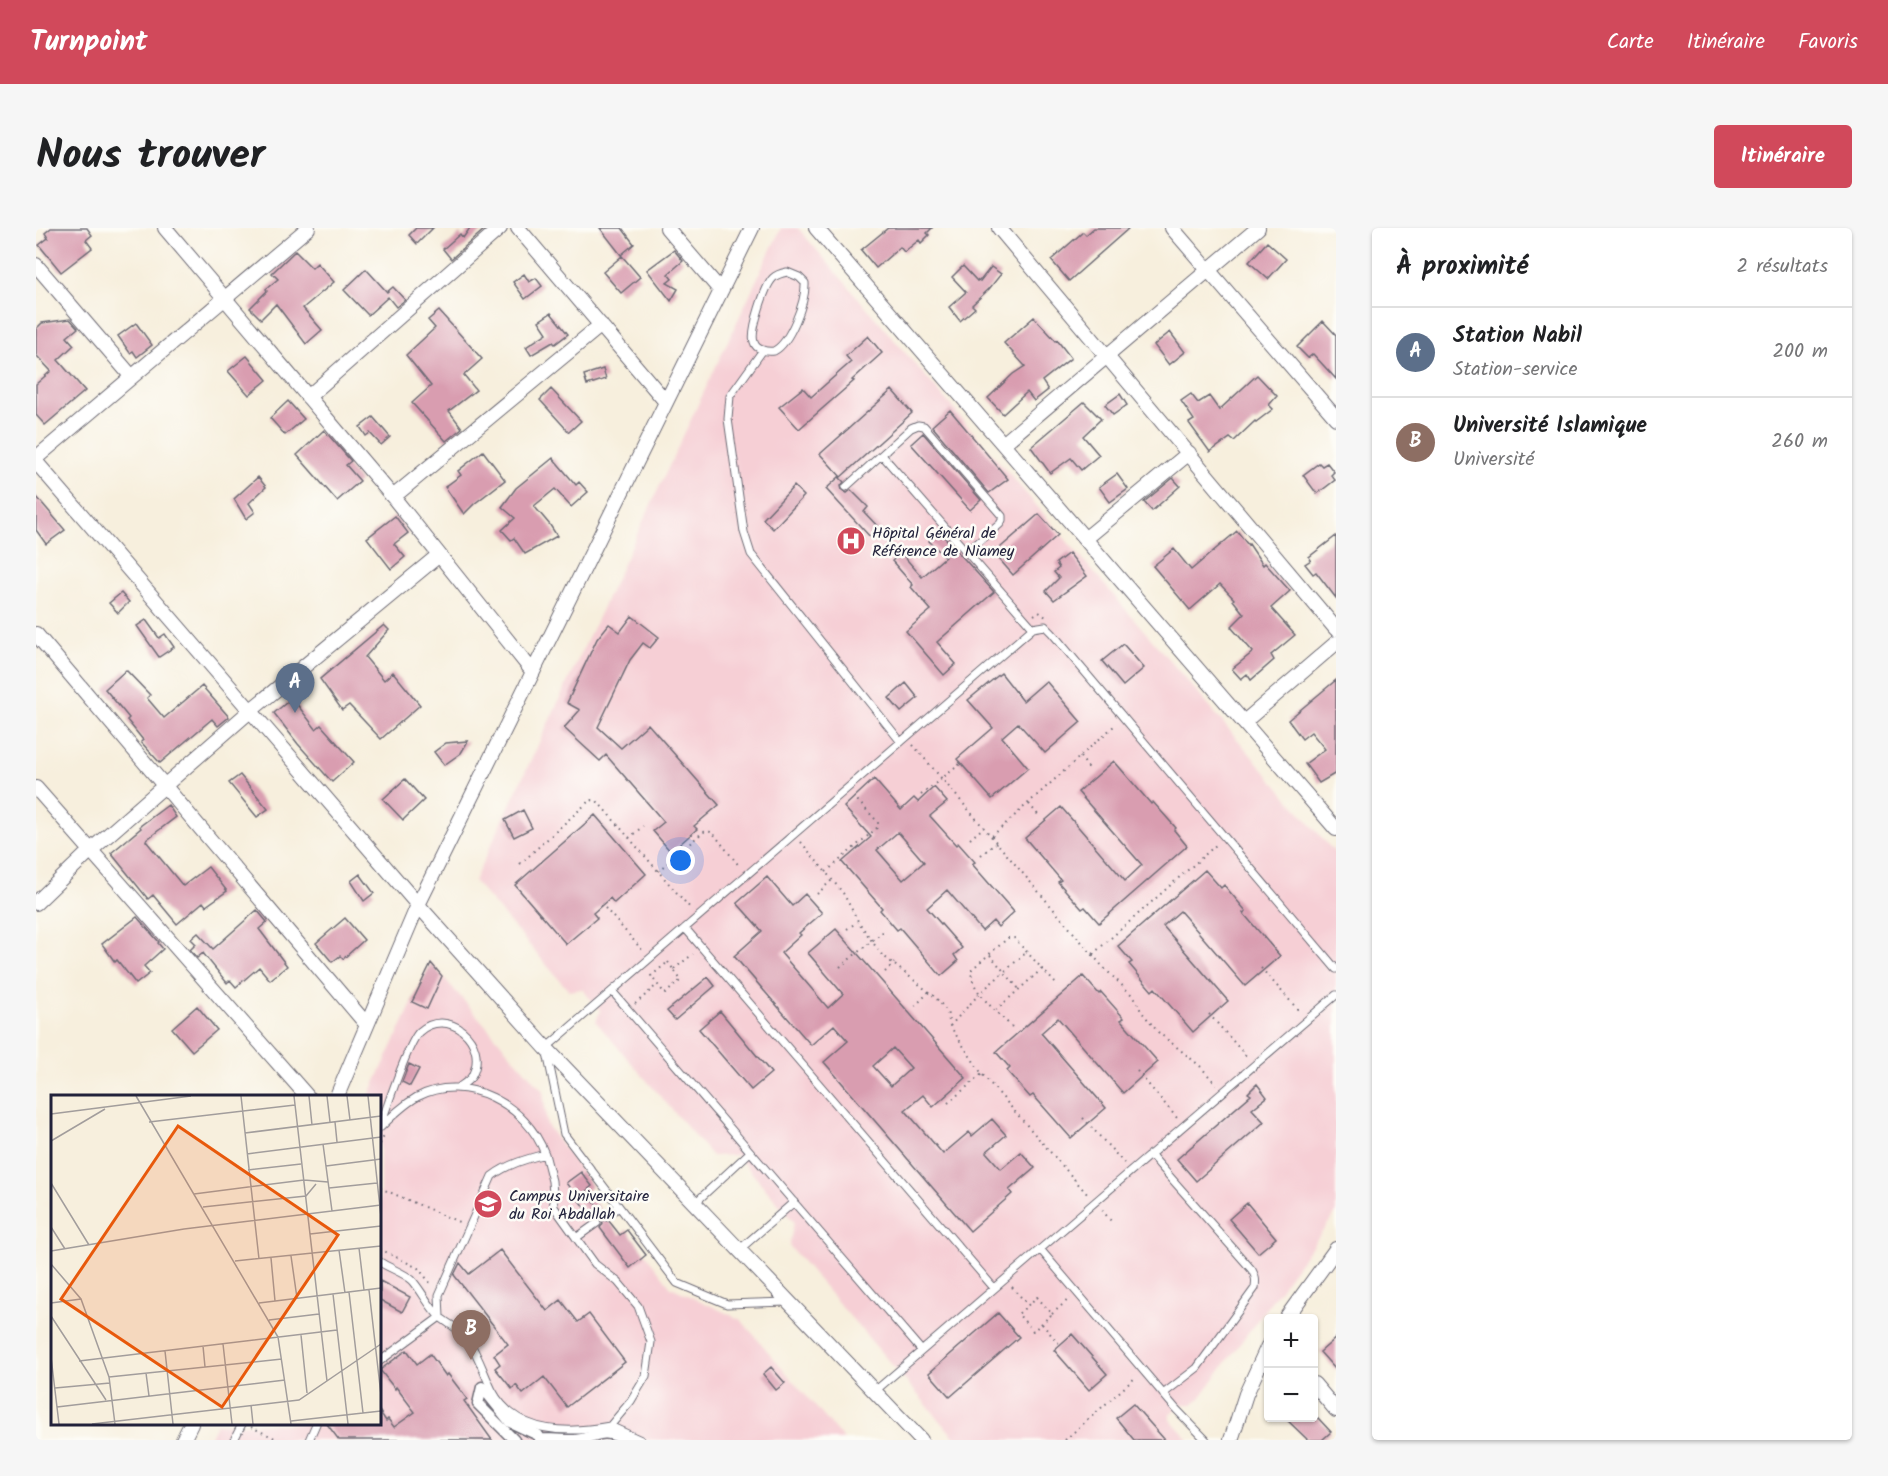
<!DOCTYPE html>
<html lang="fr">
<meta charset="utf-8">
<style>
body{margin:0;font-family:Kalam,sans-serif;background:#f6f6f6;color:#202124}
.controls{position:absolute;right:18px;bottom:18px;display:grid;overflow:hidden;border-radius:6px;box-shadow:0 2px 4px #0004}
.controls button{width:54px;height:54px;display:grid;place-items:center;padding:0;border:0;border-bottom:2px solid #e0e0e0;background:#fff;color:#202124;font:30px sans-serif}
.you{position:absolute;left:645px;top:633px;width:21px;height:21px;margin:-15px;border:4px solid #fff;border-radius:50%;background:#1a73e8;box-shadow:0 0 0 9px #1a73e833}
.badge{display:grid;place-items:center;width:39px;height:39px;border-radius:50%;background:#d1495b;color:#fff;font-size:20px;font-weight:700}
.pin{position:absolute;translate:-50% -50px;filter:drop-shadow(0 2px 3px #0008)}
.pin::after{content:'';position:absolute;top:32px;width:21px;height:18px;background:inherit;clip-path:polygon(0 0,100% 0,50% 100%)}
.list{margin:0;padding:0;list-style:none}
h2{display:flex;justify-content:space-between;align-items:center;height:78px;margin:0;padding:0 24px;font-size:26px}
h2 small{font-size:20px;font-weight:400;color:#757577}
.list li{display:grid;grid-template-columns:39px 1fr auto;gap:18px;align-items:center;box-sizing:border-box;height:90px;padding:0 24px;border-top:2px solid #e0e0e0}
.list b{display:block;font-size:22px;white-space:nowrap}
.list p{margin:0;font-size:20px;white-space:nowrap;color:#757577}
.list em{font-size:20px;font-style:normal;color:#757577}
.map{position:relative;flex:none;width:1300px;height:1212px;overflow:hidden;border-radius:6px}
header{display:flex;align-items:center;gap:36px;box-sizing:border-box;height:84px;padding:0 30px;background:#d1495b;color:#fff}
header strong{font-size:28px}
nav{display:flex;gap:33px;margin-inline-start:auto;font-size:21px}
.intro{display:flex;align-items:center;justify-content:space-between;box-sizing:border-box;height:144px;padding:0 36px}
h1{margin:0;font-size:42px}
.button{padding:15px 27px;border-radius:6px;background:#d1495b;color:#fff;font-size:21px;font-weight:700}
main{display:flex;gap:36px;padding:0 36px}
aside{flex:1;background:#fff;border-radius:6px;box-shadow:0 2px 4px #0004}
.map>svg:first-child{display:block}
.built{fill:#f6cfd5}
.building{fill:#d99db0;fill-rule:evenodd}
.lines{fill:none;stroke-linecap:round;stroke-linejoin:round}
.service-casing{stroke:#6d6a74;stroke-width:9}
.pedestrian-casing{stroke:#6d6a74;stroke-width:13}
.minor-casing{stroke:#6d6a74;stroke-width:16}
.path{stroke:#6d6a74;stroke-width:2;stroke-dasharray:1.5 4.5;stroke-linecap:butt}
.service{stroke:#fff;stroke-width:7}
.pedestrian{stroke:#fff;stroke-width:10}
.minor{stroke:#fff;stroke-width:14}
.labels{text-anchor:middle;stroke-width:5;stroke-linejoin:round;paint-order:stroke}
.poi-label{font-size:16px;fill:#22223b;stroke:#fdfcf7;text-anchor:start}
.inset-road{fill:none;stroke:#a29d9c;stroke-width:1.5}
.view{fill:#e8590c;fill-opacity:0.15;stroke:#e8590c;stroke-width:3}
.inset-edge{fill:none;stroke:#22223b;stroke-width:3}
</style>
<header>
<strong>Turnpoint</strong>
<nav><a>Carte</a><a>Itinéraire</a><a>Favoris</a></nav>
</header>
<div class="intro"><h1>Nous trouver</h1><a class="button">Itinéraire</a></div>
<main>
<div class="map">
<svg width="1300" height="1212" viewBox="0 0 1300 1212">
<rect width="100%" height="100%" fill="#fdfcf7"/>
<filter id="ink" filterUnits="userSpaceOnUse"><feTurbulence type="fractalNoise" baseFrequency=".0167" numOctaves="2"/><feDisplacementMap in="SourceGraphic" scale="12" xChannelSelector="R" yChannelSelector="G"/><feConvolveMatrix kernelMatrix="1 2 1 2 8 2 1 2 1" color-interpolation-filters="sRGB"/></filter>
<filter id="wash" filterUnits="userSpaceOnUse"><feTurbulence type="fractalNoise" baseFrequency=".008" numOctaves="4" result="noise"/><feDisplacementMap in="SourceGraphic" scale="24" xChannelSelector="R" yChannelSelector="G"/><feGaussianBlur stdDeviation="1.35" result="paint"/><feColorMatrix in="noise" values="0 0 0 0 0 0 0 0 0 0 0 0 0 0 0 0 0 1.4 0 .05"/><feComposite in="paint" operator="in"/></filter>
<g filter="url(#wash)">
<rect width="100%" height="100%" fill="#f7efdd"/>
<path class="built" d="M745,0H762L1300,626V985L1164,1170L1157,1176H1146L1134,1186V1191L1153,1212H921L753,1018L758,994L716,945L700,927L676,928L560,794L564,782L546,761L533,763L438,653Z
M395,735L507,863L511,897L556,958L550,963L583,1007L591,1002L635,1059L705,1092L808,1212H172L180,1196H344V868H333Z"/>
<g id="blocks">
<path class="building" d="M15,0H51L56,7L50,12L56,20L25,44L3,17L12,10L9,5Z
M380,0H397L381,16L373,7Z
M434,0H450L415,31L407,21L424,6L427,10Z
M564,0H586L598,16L585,27Z
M852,0H896L891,5L893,7L885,15L883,12L868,24L864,19L840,40L825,22Z
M1058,0H1093L1033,53L1015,32L1047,4L1050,7Z
M1231,14L1250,31L1232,51L1213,34Z
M638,22L647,33L632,46L636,51L631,55L642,61L635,73L611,42Z
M259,23L276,40L281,35L298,54L267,80L286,102L270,116L240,76L225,91L214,80L231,63L230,61L242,51L236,45Z
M586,28L604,49L585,65L567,44Z
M927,38L941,53L943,52L944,53L955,39L965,46L953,61L936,77L939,80L924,93L913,79L930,64L916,49Z
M330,41L351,64L357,59L369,72L360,79L352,69L332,87L308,62Z
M488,46L493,54L500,50L506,58L489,71L477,54Z
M403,83L446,131L428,147L440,162L413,183L426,200L410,213L376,175L395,158L370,127L399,100L392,92Z
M515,85L532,106L519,116L517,114L495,127L490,119L511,105L503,93Z
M998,89L1020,113L1021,112L1035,130L1006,153L1012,162L998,173L991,164L967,186L952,170L977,146L989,138L968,115Z
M34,91L42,100L31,109L38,117L22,132L49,163L9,197L0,187V156L15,143L0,127V101L6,95Z
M1287,93L1300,107V151L1277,126L1272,130L1261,119Z
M100,95L116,117L101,129L97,123L94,125L82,108Z
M1134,104L1149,124L1133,137L1118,117Z
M832,108L846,125L816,152L818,153L763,201L743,179L767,160L775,169L815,134L810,128Z
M211,128L231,152L213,167L192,143Z
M567,141L570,151L551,157L548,147Z
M1221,147L1241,168L1233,177L1237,181L1220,194L1219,193L1198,213L1194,210L1174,224L1153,195L1158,192L1145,173L1155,166L1162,175L1173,168L1183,182Z
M515,161L545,193L533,204L504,172Z
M856,162L876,185L805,249L784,226Z
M1084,166L1091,177L1077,187L1069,177Z
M252,173L268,191L249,207L234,190Z
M1048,174L1065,191L1047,208L1063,227L1045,242L1035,230L1014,245L995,219Z
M914,182L972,251L953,265L896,198Z
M337,189L354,209L345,217L334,205L330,208L324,199Z
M288,202L315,233L310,237L324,253L301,273L261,227Z
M887,205L945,272L934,282L875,216Z
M447,223L469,252L438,276L428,286L409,259L425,247L422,243Z
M517,230L540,257L543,254L552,264L535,279L519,261L498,278L514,297L521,308L489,326L478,310L475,312L466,302L479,290L466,279L480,260Z
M1283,235L1286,238L1291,235L1298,244L1295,247L1299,252L1281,266L1267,247Z
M1081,246L1092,261L1074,274L1063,259Z
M222,249L230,259L213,275L219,284L210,291L198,271Z
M803,249L808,254L805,258L806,262L811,265L815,262L832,279L828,284L845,302L836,311L790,261Z
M1137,250L1144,258L1116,283L1108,274Z
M758,258L768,268L737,301L727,291Z
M0,268L29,302L10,316L0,302Z
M1003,286L1022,307L977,347L958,325Z
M359,288L372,305L358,316L369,329L355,341L331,310Z
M903,303L958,364L901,414L920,436L908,447L870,403L895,382L875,359L877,357L856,333L865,325L886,349L909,329L893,313Z
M1201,303L1212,317L1213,316L1227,337L1229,335L1254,363L1235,380L1259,407L1235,427L1238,432L1215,452L1211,446L1205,451L1196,441L1217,424L1195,399L1208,386L1197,372L1198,371L1184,356L1154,382L1117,338L1138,321L1155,342Z
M1300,308V370L1280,344L1277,346L1269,336L1275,332L1273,329Z
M1033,325L1051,348L1018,372L1010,363L1023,350L1018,344L1023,340L1020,335Z
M85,365L93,374L82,385L73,375Z
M596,388L623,409L614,420L607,415L594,432L562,499L585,520L612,496L683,577L658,598L661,601L635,624L617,603L628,594L570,527L564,533L528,500L544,482L531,475L561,411L573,396L584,404Z
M110,392L123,410L129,406L138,419L123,429L101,398Z
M348,397L353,402L329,429L348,452L357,444L384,477L345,511L313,477L306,482L284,451Z
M1087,416L1108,440L1087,458L1066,433Z
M90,442L114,467L111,470L128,490L166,458L193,489L182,498L176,491L124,535L105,514L107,512L91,492L93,490L69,461Z
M965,445L987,473L1010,453L1045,494L1009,525L982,495L966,509L992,540L956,571L921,531L957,500L932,472Z
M1300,452V545L1283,555L1269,536L1289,521L1275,504L1266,511L1252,492Z
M870,455L882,470L865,484L853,470Z
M256,470L280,501L285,497L318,534L296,554L262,516L238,485Z
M432,513L425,525L408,537L398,524L410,515Z
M1078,533L1115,576L1117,574L1140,600L1138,602L1151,618L1063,695L1049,679L1046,681L1022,654L1025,652L989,610L1025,579L1089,653L1106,637L1042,564Z
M204,547L232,581L221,589L193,555Z
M369,551L388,572L367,592L347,571Z
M838,551L865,582L878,570L882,574L898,559L911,574L894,588L920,617L922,615L939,634L936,636L978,684L962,699L957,693L946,703L911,662L891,680L926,720L918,727L922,733L905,748L864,700L861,702L849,688L844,682L846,680L806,634L835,609L808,579ZM862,604L888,634L867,652L841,622Z
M132,577L140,589L110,612V613L147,658L172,639L191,663L170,678L167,674L141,696L117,667L112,671L75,625L105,600L104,598Z
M487,582L496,600L478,609L469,592Z
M559,587L610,646L578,675L574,670L557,685L561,690L530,716L479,657Z
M1169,642L1185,660L1188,657L1210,683L1207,685L1244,728L1209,758L1144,683L1127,698L1192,773L1157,804L1119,760L1116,763L1093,736L1096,734L1082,718Z
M324,646L338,665L328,673L315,653Z
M731,649L756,678L769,666L786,685L763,705L765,707L745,725L792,780L807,766L772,725L800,701L930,850L897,879L887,867L869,882L907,926L933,904L936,908L956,891L970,907L950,924L965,941L985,924L999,940L973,962L976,966L934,1003L788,834L812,813L798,797L775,817L698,728L726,703L701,675ZM857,820L875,840L855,858L837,838Z
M221,682L231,694L223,701L251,738L234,752L223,739L200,759L194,752L191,755L167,725L161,730L154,722L160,716L155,711L162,705L177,721Z
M101,689L123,714L122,715L127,721L108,738L114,745L100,756L81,732L79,734L66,716Z
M309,690L328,712L307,731L304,728L296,734L280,715Z
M395,735L406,748L391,781L376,774Z
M1047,748L1063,766L1065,764L1088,790L1085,792L1122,834L1087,865L1022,790L1005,805L1070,880L1035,910L997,867L994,869L971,843L974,840L960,824Z
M672,749L679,758L639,792L631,783Z
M161,778L181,802L156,823L136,800Z
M684,783L735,845L715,862L663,801Z
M373,836L383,841L374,858L366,854Z
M1221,856L1231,869L1216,881L1228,894L1160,953L1141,931L1215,867L1212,865Z
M545,944L556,958L550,963L566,984L564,988L566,992L573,993L584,1007L591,1002L610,1027L594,1040L564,1000L567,995L565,991L561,989L557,991L530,955Z
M1211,975L1240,1010L1222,1025L1193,991Z
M464,1022L511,1083L525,1072L542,1094L553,1086L589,1134L531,1179L508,1149L487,1166L480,1157L476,1161L459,1140L464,1136L458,1127L472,1116L418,1047L424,1035L433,1046Z
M344,1053L374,1069L366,1084L344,1072Z
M962,1085L983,1109L914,1169L893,1145Z
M1036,1106L1071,1146L1053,1162L1018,1122Z
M1300,1110V1142L1284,1124Z
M371,1122L381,1136L394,1126L410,1148L412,1146L431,1171L428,1173L456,1212H303L291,1196H344V1184L350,1193L352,1191L358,1199L379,1184L360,1159L359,1161L344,1142Z
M735,1139L749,1155L740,1162L727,1146Z
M1097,1176L1129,1212H1098L1080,1190Z
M1249,1190H1282L1295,1204L1286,1212H1272Z"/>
</g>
</g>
<g filter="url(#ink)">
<use href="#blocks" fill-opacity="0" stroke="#6d6a74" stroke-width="1.5"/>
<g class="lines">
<g class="service-casing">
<path id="service" d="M751,44L763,49L769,55C770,73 754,115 738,123C731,124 720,122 718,114C714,103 729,58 737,50C741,46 746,45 751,44Z
M727,122L694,168L692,191L708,304L715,326L865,514
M846,227L997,400
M810,259L875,200L882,197L888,198L966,288V292L964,296L931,324
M649,700L958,1060
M576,763L885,1122
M344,899C351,879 371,817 383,804C411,778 454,813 436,848C433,853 427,856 422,860
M345,899C356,888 367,877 381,869C430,843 491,877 509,926
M1114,926L1216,1042C1220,1049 1220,1053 1219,1060L1161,1140L1127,1166
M659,975L714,924
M570,988L583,979
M540,1010L561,995
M1004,1021L1140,1181L1170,1212
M703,1022L758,974
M344,1034C353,1040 368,1045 376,1052C386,1063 393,1079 404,1089C413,1097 424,1100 432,1112C442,1126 448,1146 456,1162C479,1206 532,1206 574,1198L595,1173L610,1148L615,1114L602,1078L582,1054L559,1036L518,979L516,953L509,926C490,931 472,936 456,948L403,1067L404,1089
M751,1074L691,1076L641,1055L528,906L510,820L997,400L1009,398L1016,405L1300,741
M344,1133L404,1089
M839,1163L1300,767
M574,1198L605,1212
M198,1212L206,1196
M273,1212L280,1196"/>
</g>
<g class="pedestrian-casing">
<path id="pedestrian" d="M504,1211C515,1211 527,1212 539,1212C565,1209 562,1199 590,1212
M478,1212L442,1176L446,1159L474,1194L502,1207L505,1212"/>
</g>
<g class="minor-casing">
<path id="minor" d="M129,0L357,269L497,444
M482,0L630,174
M631,0L685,63
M780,0L1300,601
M963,0L1300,401
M1136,0L1300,190
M0,37L96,149
M272,169L464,0
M967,216L1222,0
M0,230L272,0
M0,234L382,677L510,820L885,1212
M357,269L565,97
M1049,311L1153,225
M0,406L331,797
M1208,494L1300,415
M0,560L271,868
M0,675L55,622L214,483L403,327
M301,868L382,677L716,0
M1250,1090L1300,1021
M1278,1156L1300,1182
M147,1212L155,1196
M1195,1212L1210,1166L1232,1118"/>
</g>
<path class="path" d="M998,387L1003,384L1010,389
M877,517L1067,739L1099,770L1105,783L1122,804L1164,838L1180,856
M1044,529L1055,543
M885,567L924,536
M993,576L1003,588
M956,608L1079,497
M593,610L607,598
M934,611L948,599
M765,614L807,665L822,693L845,726L899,769L911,783L914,798L946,846L1052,967
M945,627L961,614
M484,636L552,574L557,572L561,573L655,681
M622,643L667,604L672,603L677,605L704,639
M790,644L842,599V594L818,569
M781,666L796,652
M569,680L607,723
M811,701L821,694
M1057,726L1181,616
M954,727L983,761
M632,734L645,752L629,766L615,748Z
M804,739L849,702
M1225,740L1264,784
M638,741L657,726
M849,744L858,735
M599,776L621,757
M879,778L893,764
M960,782L1006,741
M1173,786L1211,829
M914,798L944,765L992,723
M976,799C963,786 931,760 936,741L972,710H978L1021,757
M1101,843L1141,890
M912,875L946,846
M1047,890L1088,935
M344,916L348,908
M344,960L423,994
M1066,982L1075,993
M344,1021L382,1040L396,1057
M976,1059L992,1077
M1001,1069L1016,1086L997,1103L982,1086Z
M1016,1086L1034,1070
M1006,1096L1024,1117
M215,1199L243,1212
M1029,1212L1099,1150"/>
<use href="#service" class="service"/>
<use href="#pedestrian" class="pedestrian"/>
<use href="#minor" class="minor"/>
</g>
</g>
<defs>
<g id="hospital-disc" transform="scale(1.5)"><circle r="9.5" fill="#d1495b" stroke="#fdfcf7"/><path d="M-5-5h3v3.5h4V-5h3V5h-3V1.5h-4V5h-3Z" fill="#fff"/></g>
<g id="university-disc" transform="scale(1.5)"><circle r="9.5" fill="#d1495b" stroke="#fdfcf7"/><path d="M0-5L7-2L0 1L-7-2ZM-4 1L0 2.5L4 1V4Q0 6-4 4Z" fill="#fff"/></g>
</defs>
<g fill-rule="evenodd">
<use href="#hospital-disc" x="815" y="313"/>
<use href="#university-disc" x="452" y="976"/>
</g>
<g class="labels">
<g class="poi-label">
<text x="836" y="310">Hôpital Général de<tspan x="836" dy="18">Référence de Niamey</tspan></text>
<text x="473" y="973">Campus Universitaire<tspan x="473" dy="18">du Roi Abdallah</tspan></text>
</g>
</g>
<g transform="translate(15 867)">
<rect width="330" height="330" fill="#f7efdd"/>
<path class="inset-road" d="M85,1L227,242L240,329M190,1L208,164M243,1L276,286M258,1L261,30M276,1L279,27M296,1L299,25M317,1L330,122M0,19L140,1M98,27L244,10M284,27L286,47M194,38L330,21M0,46L54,14M272,49L281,116M196,59L330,42M275,71L330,64M197,75L250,69M0,88L38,150M278,93L326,88M143,99L253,85L277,87M152,112L255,101L265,89M0,132L14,154M259,139L330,131M308,153L313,195M288,155L294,198M0,156L133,134L330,110M240,161L246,203M220,163L224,206M184,166L330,151M0,169L30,204L58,282L64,329M318,195L330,300M298,197L312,318M282,199L297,329M0,208L30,204M208,208L330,193M0,221L55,305M218,225L268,219M250,240L256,298M172,249L181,329M152,251L154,272M114,256L122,329M0,262L8,329M28,266L286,235M95,278L98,301M58,282L231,264M4,293L59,288M200,310L202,329M6,312L234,285M240,326L330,316M41,329L248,305L330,249"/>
<path class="view" d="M127,31L287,140L171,312L10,204Z"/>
<rect width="330" height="330" class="inset-edge"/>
</g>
</svg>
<div class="controls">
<button>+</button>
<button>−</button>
</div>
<div class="you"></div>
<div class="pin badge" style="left:259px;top:485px;background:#5c6f8a">A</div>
<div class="pin badge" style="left:435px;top:1132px;background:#8d6e63">B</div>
</div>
<aside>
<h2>À proximité<small>2 résultats</small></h2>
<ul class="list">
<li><span class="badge" style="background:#5c6f8a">A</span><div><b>Station Nabil</b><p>Station-service</p></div><em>200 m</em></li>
<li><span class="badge" style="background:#8d6e63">B</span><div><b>Université Islamique</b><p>Université</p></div><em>260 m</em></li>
</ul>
</aside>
</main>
